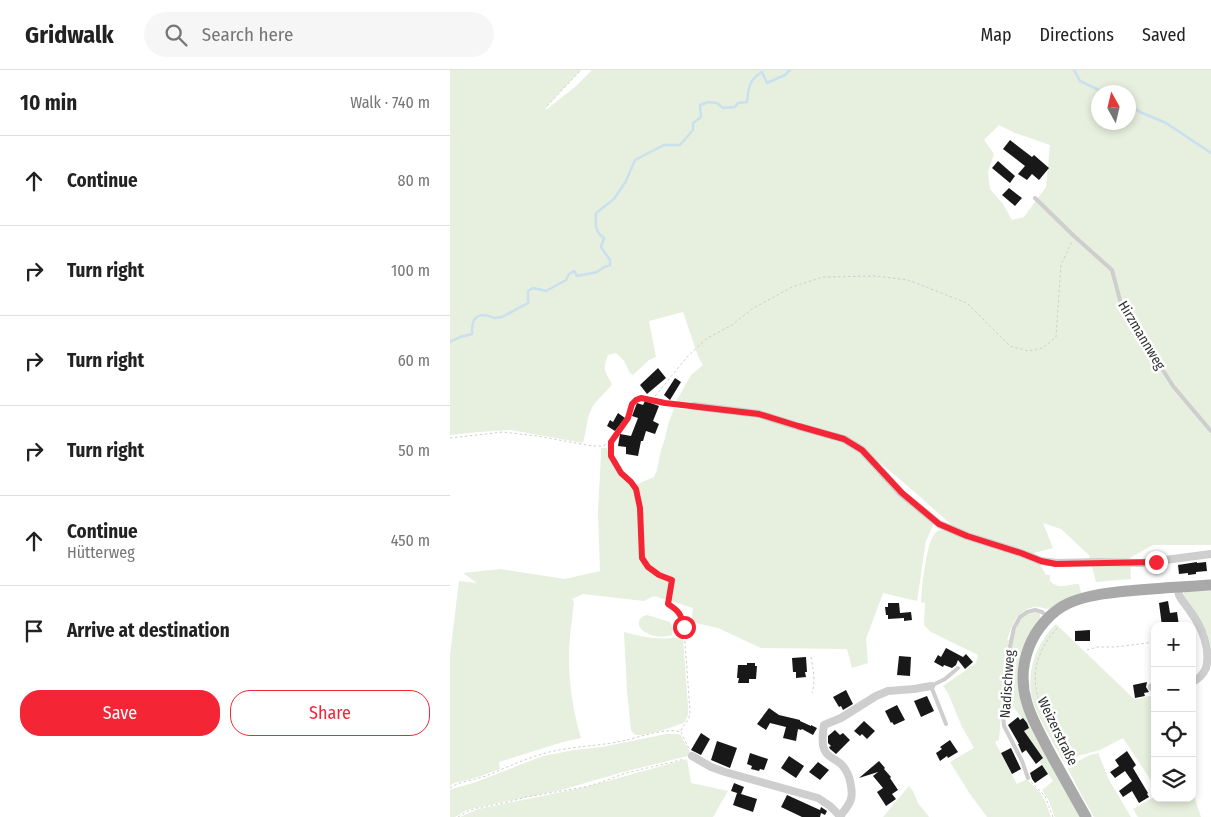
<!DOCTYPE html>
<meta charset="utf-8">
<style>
body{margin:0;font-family:"Fira Sans Condensed",sans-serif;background:#f6f6f6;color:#222}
.controls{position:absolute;right:15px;bottom:15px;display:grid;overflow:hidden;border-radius:10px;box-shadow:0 2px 8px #0003}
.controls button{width:45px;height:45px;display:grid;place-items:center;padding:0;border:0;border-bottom:1px solid #e0e0e0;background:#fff;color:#222;font:25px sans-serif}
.compass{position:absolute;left:641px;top:15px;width:45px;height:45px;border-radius:50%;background:#fff;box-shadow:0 2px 8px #0003;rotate:352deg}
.stop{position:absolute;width:15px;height:15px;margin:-11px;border:4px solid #f42635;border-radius:50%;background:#fff}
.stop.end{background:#f42635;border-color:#fff;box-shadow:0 1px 5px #0008}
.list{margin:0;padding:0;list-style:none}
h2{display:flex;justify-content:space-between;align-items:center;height:65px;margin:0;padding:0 20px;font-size:21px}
h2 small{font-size:16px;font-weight:400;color:#767676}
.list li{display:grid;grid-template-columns:32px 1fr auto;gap:15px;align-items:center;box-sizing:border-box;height:90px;padding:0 20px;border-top:1px solid #e0e0e0}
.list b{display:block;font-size:19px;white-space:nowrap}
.list p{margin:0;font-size:16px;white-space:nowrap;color:#767676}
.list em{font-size:16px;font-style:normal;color:#767676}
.actions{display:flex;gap:10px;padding:15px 20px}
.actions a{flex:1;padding:11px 0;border:1px solid #f42635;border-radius:20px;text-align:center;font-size:18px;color:#f42635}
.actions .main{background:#f42635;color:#fff}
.icon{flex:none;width:28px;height:28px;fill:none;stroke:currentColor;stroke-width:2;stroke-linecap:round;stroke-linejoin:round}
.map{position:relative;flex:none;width:761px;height:747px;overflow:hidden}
header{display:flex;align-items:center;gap:30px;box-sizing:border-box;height:70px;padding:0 25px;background:#fff;border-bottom:1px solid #e0e0e0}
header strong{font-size:24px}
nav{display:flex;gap:28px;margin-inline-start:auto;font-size:18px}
.search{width:350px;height:45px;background:#f6f6f6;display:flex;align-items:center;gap:12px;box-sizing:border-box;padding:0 18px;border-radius:28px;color:#767676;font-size:19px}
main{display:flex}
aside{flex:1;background:#fff}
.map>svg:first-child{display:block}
.green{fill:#e7efde;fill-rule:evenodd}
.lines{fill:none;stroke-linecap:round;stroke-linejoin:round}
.stream{stroke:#c9e0ef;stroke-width:2.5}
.building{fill:#181818}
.path{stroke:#cecece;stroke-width:1;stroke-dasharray:2.5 2.5;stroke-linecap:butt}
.service{stroke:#cecece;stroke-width:4}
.minor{stroke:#cecece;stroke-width:8}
.primary{stroke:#a9a9a9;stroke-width:11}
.route{stroke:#f42635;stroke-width:6}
.labels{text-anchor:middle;stroke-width:5;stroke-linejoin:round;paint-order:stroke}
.street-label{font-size:14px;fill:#313131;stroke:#fff}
</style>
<header>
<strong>Gridwalk</strong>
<div class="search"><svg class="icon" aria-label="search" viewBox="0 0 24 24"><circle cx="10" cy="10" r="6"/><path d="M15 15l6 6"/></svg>Search here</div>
<nav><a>Map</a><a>Directions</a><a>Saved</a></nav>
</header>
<main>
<aside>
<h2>10 min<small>Walk · 740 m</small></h2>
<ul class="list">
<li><svg class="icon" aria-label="ahead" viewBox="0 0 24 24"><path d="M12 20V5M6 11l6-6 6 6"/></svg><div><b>Continue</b></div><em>80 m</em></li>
<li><svg class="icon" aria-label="right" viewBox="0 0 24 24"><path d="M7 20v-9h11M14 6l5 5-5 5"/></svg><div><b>Turn right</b></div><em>100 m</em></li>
<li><svg class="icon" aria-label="right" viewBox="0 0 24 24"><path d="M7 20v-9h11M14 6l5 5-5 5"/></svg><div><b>Turn right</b></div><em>60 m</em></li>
<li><svg class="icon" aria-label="right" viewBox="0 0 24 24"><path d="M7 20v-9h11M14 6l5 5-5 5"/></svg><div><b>Turn right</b></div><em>50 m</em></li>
<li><svg class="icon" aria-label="ahead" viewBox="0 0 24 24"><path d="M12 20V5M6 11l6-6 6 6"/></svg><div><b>Continue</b><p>Hütterweg</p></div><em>450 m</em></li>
<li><svg class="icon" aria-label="arrive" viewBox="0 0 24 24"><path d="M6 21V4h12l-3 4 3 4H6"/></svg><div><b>Arrive at destination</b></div></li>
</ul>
<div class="actions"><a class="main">Save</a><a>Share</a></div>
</aside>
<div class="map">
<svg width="761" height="747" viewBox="0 0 761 747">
<rect width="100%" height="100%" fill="#fff"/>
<path class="green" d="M0,0H131L97,36L96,40L126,16L142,0H761V475H703L680,488L681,509L646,512L639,485L611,459L593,453L603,478L584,483L596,505H600V511C609,520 617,514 629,514L631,523L609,532L599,539C595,539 591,537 587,537C568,537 562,555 557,570H559L555,595L549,670L545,672L567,714L577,709C581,714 587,719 591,724C596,731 598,739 601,747H537L520,724L500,692L524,678L512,657L498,623L493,616L526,593L528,585L481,562L474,555L475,533L471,532C472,517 476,471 486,462C491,458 499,459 505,458C469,426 434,393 394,367L260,337L226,332L241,305L253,295L248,286L233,242L199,251L206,287L199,290L183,305L180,303L174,291L166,283L158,285C152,299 155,302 162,314C157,322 148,328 143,336C136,348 137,360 133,373L61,360L29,362L0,365ZM648,22H678V52H648ZM549,55L565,63L600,75L596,117L574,147L562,150L553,134L540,119L538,102L544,84L534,70Z
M224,338L299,345L398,373L411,381L439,416L484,453L476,471L467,531L433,523L416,569L418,593L402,598L397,579L311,578L268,558L241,552L243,538L204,526L194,531L133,524L122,529L124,532C122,550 119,569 119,587C119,614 123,642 131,668L113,672L49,692L50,699L28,707L4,713L0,716V585L9,511L27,513L13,503L50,499L115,509L150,501L148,442L151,385V378H157C162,390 168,410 182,414C193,433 192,464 191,485C196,502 206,505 221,511L222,513V510C214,507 203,503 198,496C186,482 197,437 185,415L204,407L207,400L211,380L215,369L218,355Z
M761,521V576L757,563L733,525L734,522Z
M585,542L590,544V549L569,602L631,747H605L598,729L592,720L603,711L589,691L593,688L574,661L579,657C572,647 561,637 558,625C554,610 562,561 571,549C574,544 580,543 585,542Z
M197,545L220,552L223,559L222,565C213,568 203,567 195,562C186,557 187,547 197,545Z
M606,554L685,630L699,626H705V728H742V720L751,747H688L683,739L704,727L702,712L673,668L650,680L631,685L616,692L613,691C603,671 588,649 582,628C576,601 587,572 606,554Z
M174,562C195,568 212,570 233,567L238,636V645L235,652C227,656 196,666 187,665C184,665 183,663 181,660L177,621Z
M216,664H230L240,682L238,686L173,702L111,720L29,737L17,740L5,747H0V720L2,719L26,712L93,686L124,680L152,677Z
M649,683V685L659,710L681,747H644L632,726L618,699V696L640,685Z
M237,689L241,713L278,721L263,747H10L28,739L136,717Z
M459,716L463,721L468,733L479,747H433Z"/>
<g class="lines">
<path class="stream" d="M624,0L630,11L653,22
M678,34L690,42L716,53L761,83
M0,272L10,267L22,264C22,260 22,254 24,250C29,243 38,245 44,248L52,247L78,233V221L83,218L96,221L116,210L119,204L124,201L127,206L147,202L154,197L160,195V190L151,177L154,168C144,161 146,155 146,143L164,129L176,111L185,90L214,75H230L243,60V53L251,47L250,35L258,32L267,33L273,38L285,37L288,33L297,32C299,17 298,11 312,2L317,13L335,5L340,0"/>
</g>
<path class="building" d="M560,70L582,87L584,85L599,98L589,110L582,104L577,110L568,104L575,96L553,79Z
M548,91L565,106L560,113L542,98Z
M559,118L572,128L565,136L552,125Z
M208,298L216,308L197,324L190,315Z
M225,308L231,312L220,330L214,325Z
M195,331L209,336L203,351L209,354L205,364L196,361L193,371H191L188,386L176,384V377L168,376L170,364L181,366L188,348L182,346L187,333L193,335Z
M168,343L175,348L165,361L157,356L160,350L163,352Z
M747,492V493L756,492L757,501L746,502V504L738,505V503L729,504L728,495Z
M718,531L720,543L727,542L729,556H712L709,533Z
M438,533H449L450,543L461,542L462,550L454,551V548L438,549V545H436L435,537H438Z
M640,560V571H625V561Z
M496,578L513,587L516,584L523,592L515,599L508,590L506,595L502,598L494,595L493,597L484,592L488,585L491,587Z
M449,586L461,587L460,606L447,605Z
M356,587L357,602H355L356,607L346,608V602H343L342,588Z
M297,593H305V596H307L306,609H299V613H288L289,608H287L288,595H297Z
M697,612L696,617L699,622L694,623L695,626L685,628L683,615Z
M396,620L403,634L393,640L391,636L389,637L383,627Z
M477,626L484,641L471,647L464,631Z
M447,635L455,650L444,655L442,652L441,653L435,641Z
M319,638L329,645L350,650V651L361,656V655L367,658L363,665L352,659L351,660L348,659L346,671L333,668L336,657L320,653L316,660L307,654Z
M568,647L570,650L573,648L577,653L579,658L574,661L593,688L586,694L576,680L572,683L568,674H569L558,655Z
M414,651L425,661L417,669L412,664L410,666L404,661Z
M385,660L390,665L393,663L400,670L386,684L380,679L379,677L381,676L378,673V666Z
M251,663L260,669L251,685L241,680Z
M500,670L508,682L498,688L497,686L490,691L486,683L492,679L490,677Z
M267,671L287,678L280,698L261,690Z
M561,678L571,699L562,704L551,683Z
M677,681L686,695L683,698L698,723L697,724L699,727L689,733L682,721L673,727L669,721L682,711L675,701L665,708L660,702L669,696L665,690Z
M300,683L318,689L314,700L310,699L309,701L301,699L302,696L297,694Z
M339,686L354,696L346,708L331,698Z
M429,691L435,698L434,699L441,707L440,708L448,720L442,724L446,729L436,736L427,722L433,718L423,706L428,702L409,708Z
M368,692L379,700L370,710L359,702Z
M592,695L598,704L585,713L582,709L580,703Z
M284,713L294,717L291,724L307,729L303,742L283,735L287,723L290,724L281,721Z
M337,725L370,740L371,737L377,741L375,745L371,743L370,747H352L331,737Z"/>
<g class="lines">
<path class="path" d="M97,36L131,0
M202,330L237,287L256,269L282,255L302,239L342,217L373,207L426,206L458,210L517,233L560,276L578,281L593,278L606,267L611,195L622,171
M0,368L53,362L87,366L142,376H153L161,372L177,348L182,334L186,330L191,328L215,333L236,335
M161,372C161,384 163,396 172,404C178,410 184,413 186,422C190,433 191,444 191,456C192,469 190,483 196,494C201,503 213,507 222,510L218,534L227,540L232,549L235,572L240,641C240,652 234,652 231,661
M607,558C576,593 581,625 604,662C611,672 621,678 621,692
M637,580L647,577H665L705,572
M361,587C363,599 366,611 362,623
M581,712L595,726L603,747
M0,718C10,711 24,710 36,706C58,697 80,686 104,681C126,676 149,676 172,671C189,668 214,657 231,662L239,679
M8,747L18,741L27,738L58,732L76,727L135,717L149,713L176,703L235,689"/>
<path class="service" d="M585,128L624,166L662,200L671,234L723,316L761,361
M496,654L481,616L495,609L508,598
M578,708L572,691L554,656L553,643L559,581L564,558L570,547L577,542L585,540L592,542L597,546"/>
<path class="minor" d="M244,336L309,344L347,356L394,369L412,380L451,423L489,454L517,466L571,483L591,491L607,493L647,492L692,493L761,484
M728,517C728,519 728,522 729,525C731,530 737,536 740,541C752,557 761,579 756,598C753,605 749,609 742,612
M702,617H705
M242,686L261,697L275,702L368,728L380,736L391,747
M390,746C403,731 404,726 399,707C397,702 395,698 391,694C385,689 376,686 374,679C371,672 373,662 374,655L391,648L426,626L438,621L464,619L481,616"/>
<path class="primary" d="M636,747C623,724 610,701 597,677C590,663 581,648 577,633C571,614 572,595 579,577C586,559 601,541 619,533C637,525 658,523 678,521C706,518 733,517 761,515"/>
</g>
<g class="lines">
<path class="route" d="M234,557C231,544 229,541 218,534L222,510L209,505L198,497L192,488L190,438L186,419L181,412L171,403L161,386V372L178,348L182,334L186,330L191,328L215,333L309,344L348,356L394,369L412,380L452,423L489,454L517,466L571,483L591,491L606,494L706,492"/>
</g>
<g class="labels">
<g class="street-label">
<text transform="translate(692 265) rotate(59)" y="5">Hirzmannweg</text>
<text transform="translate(557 614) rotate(-86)" y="5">Nadischweg</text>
<text transform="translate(608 661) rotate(64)" y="5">Weizerstraße</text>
</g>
</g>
</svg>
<div class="controls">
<button>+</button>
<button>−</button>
<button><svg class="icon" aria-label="locate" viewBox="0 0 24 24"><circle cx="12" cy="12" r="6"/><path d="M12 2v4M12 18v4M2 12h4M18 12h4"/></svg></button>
<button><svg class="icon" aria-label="layers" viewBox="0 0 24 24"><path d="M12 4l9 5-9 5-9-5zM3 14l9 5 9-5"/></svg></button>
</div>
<svg class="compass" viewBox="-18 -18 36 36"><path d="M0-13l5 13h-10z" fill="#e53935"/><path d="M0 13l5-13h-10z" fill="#767676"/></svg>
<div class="stop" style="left:234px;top:557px"></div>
<div class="stop end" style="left:706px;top:492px"></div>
</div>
</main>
